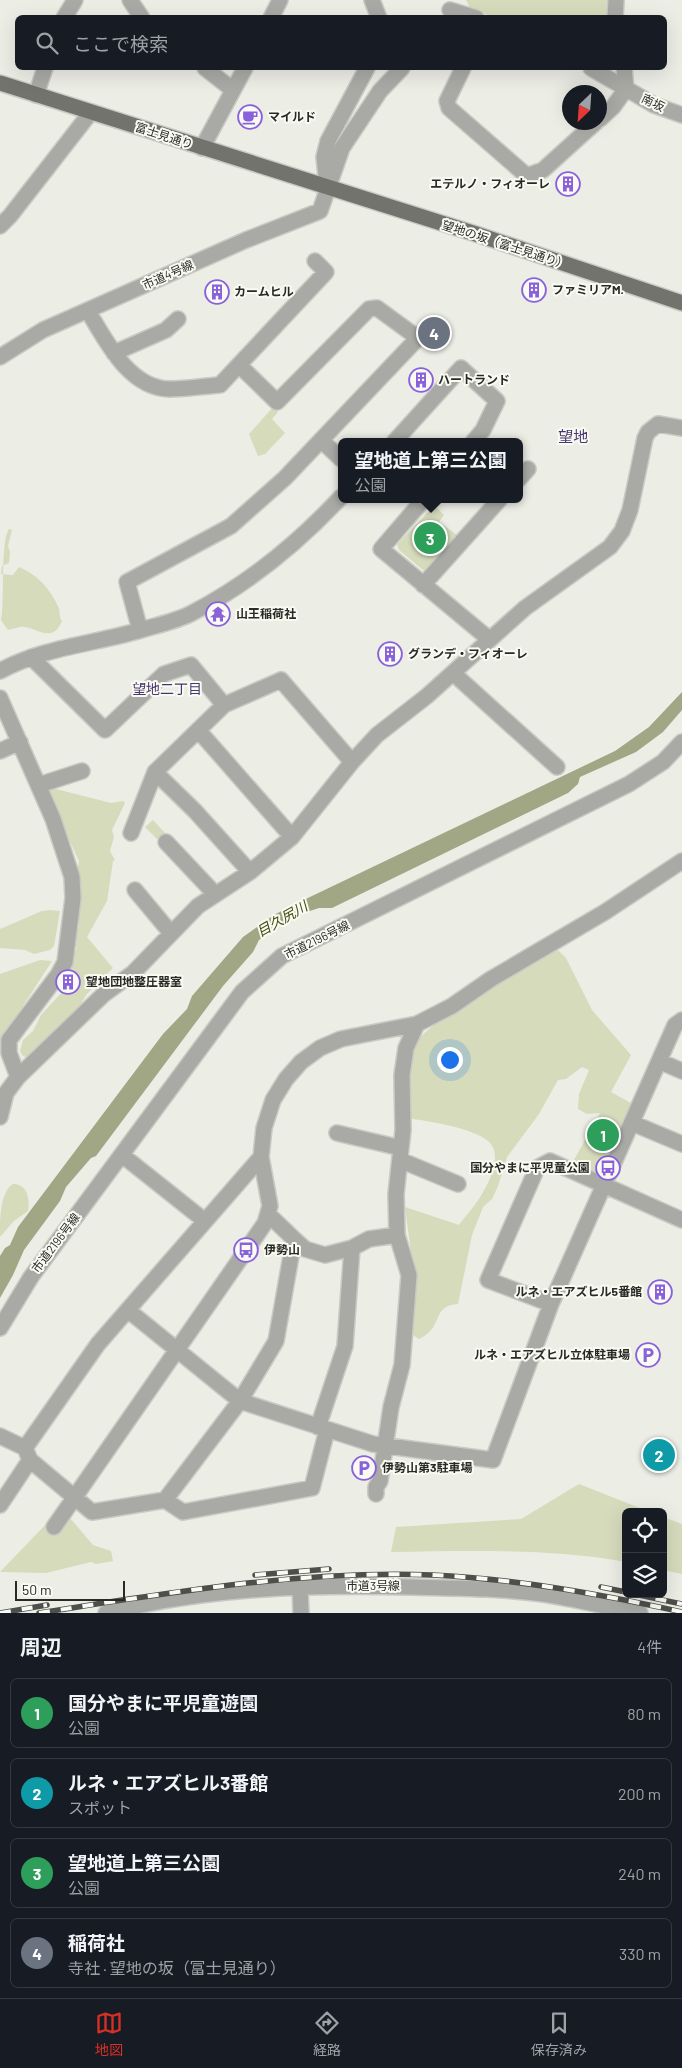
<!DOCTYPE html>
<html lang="ja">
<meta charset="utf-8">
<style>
body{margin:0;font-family:Barlow,"Noto Sans JP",sans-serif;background:#242831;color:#f1f3f6}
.controls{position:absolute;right:15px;bottom:15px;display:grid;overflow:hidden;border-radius:8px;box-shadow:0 5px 20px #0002}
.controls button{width:45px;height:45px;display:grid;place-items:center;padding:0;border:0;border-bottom:1px solid #363941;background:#171b24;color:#f1f3f6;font:25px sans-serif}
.compass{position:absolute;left:562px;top:85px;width:45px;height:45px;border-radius:50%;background:#171b24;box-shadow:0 5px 20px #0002;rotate:205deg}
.scale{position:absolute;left:15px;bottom:12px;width:110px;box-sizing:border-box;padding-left:5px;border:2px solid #292926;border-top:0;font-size:14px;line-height:18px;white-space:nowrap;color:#292926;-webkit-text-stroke:4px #f9fbf2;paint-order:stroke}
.you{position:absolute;left:449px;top:1059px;width:18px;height:18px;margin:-12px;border:4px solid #fff;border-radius:50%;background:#1a73e8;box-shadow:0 0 0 8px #1a73e833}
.badge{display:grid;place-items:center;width:32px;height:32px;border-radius:50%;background:#d93025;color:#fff;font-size:16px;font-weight:700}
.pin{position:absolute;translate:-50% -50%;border:2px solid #fff;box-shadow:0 1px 5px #0006}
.popup{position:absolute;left:338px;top:438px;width:185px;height:65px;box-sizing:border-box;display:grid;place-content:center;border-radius:8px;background:#171b24;filter:drop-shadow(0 1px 4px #0005);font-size:16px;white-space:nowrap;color:#9ea1a6}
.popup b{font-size:19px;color:#f1f3f6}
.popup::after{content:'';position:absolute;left:50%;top:100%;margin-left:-10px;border:10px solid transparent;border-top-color:#171b24}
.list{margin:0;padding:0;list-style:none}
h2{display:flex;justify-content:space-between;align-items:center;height:65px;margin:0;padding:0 20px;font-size:21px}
h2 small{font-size:16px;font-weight:400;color:#9ea1a6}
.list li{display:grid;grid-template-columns:32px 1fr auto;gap:15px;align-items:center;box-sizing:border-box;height:70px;margin:0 10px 10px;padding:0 10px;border:1px solid #363941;border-radius:8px}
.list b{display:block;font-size:19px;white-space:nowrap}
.list p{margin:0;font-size:16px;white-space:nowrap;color:#9ea1a6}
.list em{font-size:16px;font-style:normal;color:#9ea1a6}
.icon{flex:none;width:28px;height:28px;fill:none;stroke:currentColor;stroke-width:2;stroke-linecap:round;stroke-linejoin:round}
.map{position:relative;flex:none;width:682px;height:1613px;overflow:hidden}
.search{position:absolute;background:#171b24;box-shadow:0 5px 20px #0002;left:15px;right:15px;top:15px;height:55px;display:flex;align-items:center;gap:12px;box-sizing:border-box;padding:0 18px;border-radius:8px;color:#9ea1a6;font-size:19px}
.sheet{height:385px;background:#171b24}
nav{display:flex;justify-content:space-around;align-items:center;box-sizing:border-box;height:70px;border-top:1px solid #363941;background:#171b24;font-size:14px;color:#9ea1a6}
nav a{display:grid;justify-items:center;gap:2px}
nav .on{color:#d93025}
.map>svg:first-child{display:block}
.green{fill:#d6dbbc}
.water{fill:#a1a784}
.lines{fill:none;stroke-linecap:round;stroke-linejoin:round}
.minor-casing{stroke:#c9cac3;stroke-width:18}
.major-casing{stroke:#c9cac3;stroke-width:18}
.minor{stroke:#a9aaa6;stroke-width:15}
.major{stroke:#72736d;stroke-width:15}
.rail-casing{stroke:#4e4e4b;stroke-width:5.5}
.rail{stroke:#f9fbf2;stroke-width:4;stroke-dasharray:11;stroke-linecap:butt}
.labels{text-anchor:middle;stroke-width:4;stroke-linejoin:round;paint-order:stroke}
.street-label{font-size:12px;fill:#292926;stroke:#f9fbf2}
.poi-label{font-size:12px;font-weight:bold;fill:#292926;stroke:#f9fbf2;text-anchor:start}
.neighbourhood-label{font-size:14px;fill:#483672;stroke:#f9fbf2}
.water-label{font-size:14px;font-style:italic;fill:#454b10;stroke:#f9fbf2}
.quarter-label{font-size:15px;fill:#483672;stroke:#f9fbf2}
</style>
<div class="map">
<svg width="682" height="1613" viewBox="0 0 682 1613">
<rect width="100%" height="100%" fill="#ecede5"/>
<path class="green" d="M466,0H607L606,18L493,17L470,8Z
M273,407L278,412L272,419L285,433L265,454L258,456L249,434Z
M436,507L444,515L439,522L457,535V541L431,568L423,570L399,550L397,544L431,509Z
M9,529L12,530L8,546L10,552L9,563L2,566L1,574L13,575L19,567C38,575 49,588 58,606C61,611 58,616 62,621C52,646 34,625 20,627C16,628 12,629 8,630L1,620C5,601 0,542 9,529Z
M52,788L111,803L123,801L125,803L112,830L114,837L110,851L115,860L113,861L107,901L87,937L113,968L87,994L79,1007L29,1058L23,1056L20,1051L23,1040L33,1031L41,1015L64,990L72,955L77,948C71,939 73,935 79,927L78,912L81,894L77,876L79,861L59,818L56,804L48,792Z
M153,820L166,834L160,839H157L145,827Z
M50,910L60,911L54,946L50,950L34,954L25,950L0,948V929L42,911Z
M558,950L566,958L592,1010L631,1055L611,1092L631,1103L600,1180L570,1167L600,1113L587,1114L578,1109L579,1094L589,1070L582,1067L566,1079L558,1080L539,1114L507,1157L498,1186L492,1199L483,1207L472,1235L458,1304C430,1306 445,1327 419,1339L413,1335V1267L405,1207L459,1225C466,1215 476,1205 482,1194C489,1182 498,1165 494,1150C490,1129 426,1121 407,1118C406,1103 407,1062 412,1049C423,1021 528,967 558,950Z
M40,960L52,961L3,1037L0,1046V974Z
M13,1184C28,1184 30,1200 28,1211L14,1221L0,1237C0,1219 0,1192 13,1184Z
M579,1484L650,1512H626V1562C548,1548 470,1551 391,1552L396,1527L521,1519Z
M663,1517L682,1524V1574L663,1570Z
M70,1518L93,1545L111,1551L113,1561L96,1564L91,1562L46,1573L0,1572L48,1522L61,1531Z"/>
<path class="water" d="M682,692V710L663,732L636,752L580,777L578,784L568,793L332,908H319L289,918L259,940L253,952L223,986L96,1156L91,1158L66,1187L60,1201L24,1250L13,1275L0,1298V1256L5,1248L10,1245L18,1227L163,1034L187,1009L192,996L243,937L274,915L289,907L615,751L649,727Z"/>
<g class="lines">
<g class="minor-casing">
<path id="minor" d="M130,0L142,18
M372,0L379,18
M450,10L476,18
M64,18L75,0
M271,18L280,0
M615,18L616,0
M205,68L233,90
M463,68L447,101L449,108L527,176L543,170L596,122
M591,68L654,105L682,115
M36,95L45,68
M600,119L613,107L626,89L624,68
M202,148L245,68
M327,185L324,157L328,141L367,68
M0,226L10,216L91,112
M88,311C106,341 129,388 169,389C186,389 203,386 220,385L326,272L315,261
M114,353L166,330L178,319
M0,357L43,330L246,240L320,211L342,148L380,91L402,68
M321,440L341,459
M394,442L461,368L497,401L483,430L473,442
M519,479L528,469
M424,499L381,549L489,639
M423,585L500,499
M140,630L127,582L231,526L285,478L418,338L377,308L369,309L277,402L240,366
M31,657L105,730L164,674L191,665L224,705
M0,671C44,647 94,644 141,630C158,625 177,621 192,613C248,584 298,543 341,497
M453,673L557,767
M0,698L53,819L72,877L73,898L65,962L58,975L9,1040V1053L18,1077
M198,730L292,837
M0,751L20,742
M155,772L195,811L250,872
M39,785L82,771
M131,833L155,772L224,705L281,680L352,762
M166,842L215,894
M135,890L170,932
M659,1061L682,1071
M0,1117L6,1093L18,1077L103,995L133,973L198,906L250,872L292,837L352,762L377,735L427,696L525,608L610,547L622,531L630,510L645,438L648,432L658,424L682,428
M632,1123L682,1144
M337,1133L401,1148
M122,1155L205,1221
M400,1160L458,1184
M294,1239L305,1249L325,1255L352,1248L369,1239L397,1235
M551,1304L488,1280L537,1168L550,1161L682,1220
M129,1311L240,1401L373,1444L493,1460L551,1304L675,1025L682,1020
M0,1328L31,1277L242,992L282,956L629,784L663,762L682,742
M318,1427L345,1346L352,1248
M0,1436L25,1448L30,1460L92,1512L165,1500L240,1401L276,1341L294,1239L269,1215
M25,1448L98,1344L261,1157
M376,1494V1487L380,1481L391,1407L402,1365L409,1275L397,1235L396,1194L403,1130L402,1075L406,1048L417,1024
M165,1500L183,1512L312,1488L327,1430
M0,1505L30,1460
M54,1527L265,1223L270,1206L261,1157L264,1128L273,1100L286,1079L301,1062L320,1048L341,1039L417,1024L452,1006L491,979L605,912L682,861
M300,1587L301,1613
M106,1613C204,1588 309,1584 411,1587C455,1588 499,1588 543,1594C576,1599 607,1607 640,1613"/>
</g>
<g class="major-casing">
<path id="major" d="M0,83L476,234L682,303"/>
</g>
<use href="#minor" class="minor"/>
<use href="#major" class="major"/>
<g class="rail-casing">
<path id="rail" d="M255,1575L329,1569
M601,1587L626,1592
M634,1594L682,1604
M0,1613L47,1605
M39,1613C169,1593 300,1570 432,1575C517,1579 600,1594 682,1612"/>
</g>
<use href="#rail" class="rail"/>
</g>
<defs>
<g id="cafe-ring" transform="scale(1.25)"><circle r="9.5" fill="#f9fbf2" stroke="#8961db" stroke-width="1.5"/><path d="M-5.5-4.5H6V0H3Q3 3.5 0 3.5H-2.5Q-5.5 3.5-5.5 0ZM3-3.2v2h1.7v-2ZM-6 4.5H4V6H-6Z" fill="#8961db"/></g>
<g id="building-ring" transform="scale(1.25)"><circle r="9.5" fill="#f9fbf2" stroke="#8961db" stroke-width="1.5"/><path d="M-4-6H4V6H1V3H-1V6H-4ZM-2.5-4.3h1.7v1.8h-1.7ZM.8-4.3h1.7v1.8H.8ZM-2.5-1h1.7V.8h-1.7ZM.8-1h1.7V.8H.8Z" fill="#8961db"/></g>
<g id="temple-ring" transform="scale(1.25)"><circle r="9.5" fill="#f9fbf2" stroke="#8961db" stroke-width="1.5"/><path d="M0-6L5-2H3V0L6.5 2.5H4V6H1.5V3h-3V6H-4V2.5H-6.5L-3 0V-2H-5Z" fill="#8961db"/></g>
<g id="bus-ring" transform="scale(1.25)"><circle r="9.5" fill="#f9fbf2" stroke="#8961db" stroke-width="1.5"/><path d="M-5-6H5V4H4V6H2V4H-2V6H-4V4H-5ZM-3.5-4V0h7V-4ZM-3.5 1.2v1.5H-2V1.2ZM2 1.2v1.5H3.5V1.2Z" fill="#8961db"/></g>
<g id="parking-ring" transform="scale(1.25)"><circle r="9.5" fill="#f9fbf2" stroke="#8961db" stroke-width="1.5"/><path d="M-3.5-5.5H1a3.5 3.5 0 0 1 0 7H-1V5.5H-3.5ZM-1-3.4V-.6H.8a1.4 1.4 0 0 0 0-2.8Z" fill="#8961db"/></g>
</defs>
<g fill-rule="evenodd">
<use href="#cafe-ring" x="250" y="117"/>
<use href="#building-ring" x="568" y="184"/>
<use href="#building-ring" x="534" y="290"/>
<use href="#building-ring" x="217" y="292"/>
<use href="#building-ring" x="421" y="380"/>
<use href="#temple-ring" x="218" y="614"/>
<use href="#building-ring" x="390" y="654"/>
<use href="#building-ring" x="68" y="982"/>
<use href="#bus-ring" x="608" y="1168"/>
<use href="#bus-ring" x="246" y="1250"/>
<use href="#building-ring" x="660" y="1292"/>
<use href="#parking-ring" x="648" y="1355"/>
<use href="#parking-ring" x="364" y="1468"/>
</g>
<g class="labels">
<g class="street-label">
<text transform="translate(653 103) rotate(26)" y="4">南坂</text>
<text transform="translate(164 136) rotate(18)" y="4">富士見通り</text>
<text transform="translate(505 245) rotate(18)" y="4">望地の坂（富士見通り）</text>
<text transform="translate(168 275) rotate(-24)" y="4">市道4号線</text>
<text transform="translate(317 940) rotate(-26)" y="4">市道2196号線</text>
<text transform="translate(56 1243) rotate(-53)" y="4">市道2196号線</text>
<text x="373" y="1590">市道3号線</text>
</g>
<g class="poi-label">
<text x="268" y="121">マイルド</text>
<text x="550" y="188" text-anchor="end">エテルノ・フィオーレ</text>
<text x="552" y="294">ファミリアM.</text>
<text x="234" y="296">カームヒル</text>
<text x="438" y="384">ハートランド</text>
<text x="236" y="618">山王稲荷社</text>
<text x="408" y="658">グランデ・フィオーレ</text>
<text x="86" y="986">望地団地整圧器室</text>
<text x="590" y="1172" text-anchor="end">国分やまに平児童公園</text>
<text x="264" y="1254">伊勢山</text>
<text x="642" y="1296" text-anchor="end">ルネ・エアズヒル5番館</text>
<text x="630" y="1359" text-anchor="end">ルネ・エアズヒル立体駐車場</text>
<text x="382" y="1472">伊勢山第3駐車場</text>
</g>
<g class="neighbourhood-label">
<text x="167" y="694">望地二丁目</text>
</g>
<g class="water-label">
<text transform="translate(282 919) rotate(-30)" y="5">目久尻川</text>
</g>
<g class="quarter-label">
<text x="573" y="442">望地</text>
</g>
</g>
</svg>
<div class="controls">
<button><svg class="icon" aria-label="locate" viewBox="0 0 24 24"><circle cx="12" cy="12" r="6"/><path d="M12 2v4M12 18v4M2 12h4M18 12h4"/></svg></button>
<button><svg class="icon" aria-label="layers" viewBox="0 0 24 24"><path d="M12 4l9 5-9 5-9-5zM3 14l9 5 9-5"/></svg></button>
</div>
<svg class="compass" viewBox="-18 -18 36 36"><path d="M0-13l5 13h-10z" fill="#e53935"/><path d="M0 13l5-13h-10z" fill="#9ea1a6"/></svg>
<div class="scale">50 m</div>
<div class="you"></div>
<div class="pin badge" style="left:603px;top:1135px;background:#2e9e5b">1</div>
<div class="pin badge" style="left:659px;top:1455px;background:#0f9aa8">2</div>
<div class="pin badge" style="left:430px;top:538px;background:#2e9e5b">3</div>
<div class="popup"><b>望地道上第三公園</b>公園</div>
<div class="pin badge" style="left:434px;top:333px;background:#6b7280">4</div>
<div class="search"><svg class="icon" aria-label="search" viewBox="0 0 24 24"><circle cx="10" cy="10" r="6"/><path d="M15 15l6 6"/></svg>ここで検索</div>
</div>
<section class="sheet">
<h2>周辺<small>4件</small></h2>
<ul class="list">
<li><span class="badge" style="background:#2e9e5b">1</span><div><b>国分やまに平児童遊園</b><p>公園</p></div><em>80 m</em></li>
<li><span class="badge" style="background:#0f9aa8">2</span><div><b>ルネ・エアズヒル3番館</b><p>スポット</p></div><em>200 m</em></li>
<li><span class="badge" style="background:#2e9e5b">3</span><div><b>望地道上第三公園</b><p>公園</p></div><em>240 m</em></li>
<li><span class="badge" style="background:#6b7280">4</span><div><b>稲荷社</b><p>寺社 · 望地の坂（富士見通り）</p></div><em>330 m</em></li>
</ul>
</section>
<nav>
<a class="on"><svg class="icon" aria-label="map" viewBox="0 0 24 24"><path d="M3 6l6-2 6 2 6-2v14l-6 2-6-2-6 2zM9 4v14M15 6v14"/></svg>地図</a>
<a><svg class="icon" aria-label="directions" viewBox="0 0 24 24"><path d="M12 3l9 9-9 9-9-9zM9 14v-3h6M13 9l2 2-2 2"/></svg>経路</a>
<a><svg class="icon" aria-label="saved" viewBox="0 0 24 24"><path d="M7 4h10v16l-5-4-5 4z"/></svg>保存済み</a>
</nav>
